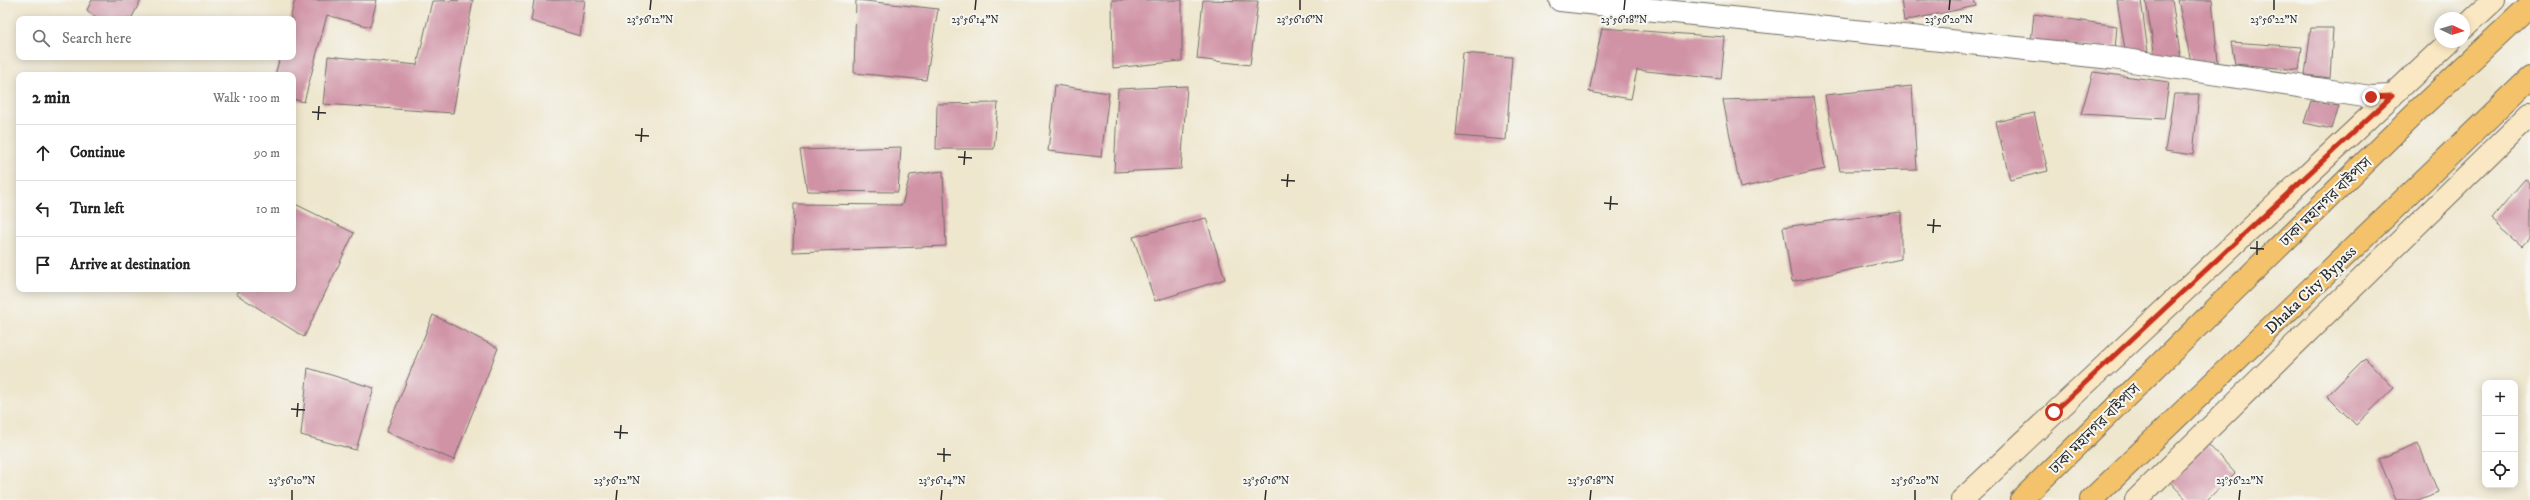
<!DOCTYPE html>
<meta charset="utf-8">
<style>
body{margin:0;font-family:"IM FELL DW Pica","Noto Serif Bengali",serif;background:#f2f2f2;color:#222}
.controls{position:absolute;right:12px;bottom:12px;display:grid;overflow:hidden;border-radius:8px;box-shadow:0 2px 10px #0003}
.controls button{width:36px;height:36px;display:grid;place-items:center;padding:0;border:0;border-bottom:1px solid #e0e0e0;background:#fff;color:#222;font:20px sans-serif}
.compass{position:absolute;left:2434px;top:12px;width:36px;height:36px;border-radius:50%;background:#fff;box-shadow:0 2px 10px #0003;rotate:94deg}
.stop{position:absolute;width:12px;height:12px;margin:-9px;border:3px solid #c8321e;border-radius:50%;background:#fff}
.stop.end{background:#c8321e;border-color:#fff;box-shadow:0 1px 4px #0008}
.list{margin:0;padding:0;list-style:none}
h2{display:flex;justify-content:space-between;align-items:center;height:52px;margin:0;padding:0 16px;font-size:17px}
h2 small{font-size:13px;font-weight:400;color:#767676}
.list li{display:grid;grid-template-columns:26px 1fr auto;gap:12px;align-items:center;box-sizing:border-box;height:56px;padding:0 16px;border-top:1px solid #e0e0e0}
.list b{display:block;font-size:15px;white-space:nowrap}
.list em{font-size:13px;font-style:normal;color:#767676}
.icon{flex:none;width:22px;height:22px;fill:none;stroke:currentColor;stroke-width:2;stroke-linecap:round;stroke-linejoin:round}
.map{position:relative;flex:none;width:2530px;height:500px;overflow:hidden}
.search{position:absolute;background:#fff;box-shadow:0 2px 10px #0003;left:16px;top:16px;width:280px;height:44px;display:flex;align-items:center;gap:10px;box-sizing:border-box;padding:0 14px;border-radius:8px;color:#767676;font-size:15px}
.panel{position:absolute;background:#fff;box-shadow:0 2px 10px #0003;left:16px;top:72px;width:280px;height:220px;border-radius:8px}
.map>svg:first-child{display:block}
.building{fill:#d093a6}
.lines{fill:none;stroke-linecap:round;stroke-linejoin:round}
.minor-casing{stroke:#6f6c64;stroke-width:24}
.secondary-casing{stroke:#6f6c64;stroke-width:24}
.trunk-casing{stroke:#6f6c64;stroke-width:24}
.minor{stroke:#fff;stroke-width:22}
.secondary{stroke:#fae7c3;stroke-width:22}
.trunk{stroke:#f3c26a;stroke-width:22}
.route{stroke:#c8321e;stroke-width:5}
.ticks{fill:none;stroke:#2b2b2b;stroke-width:1.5}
.labels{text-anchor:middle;stroke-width:4;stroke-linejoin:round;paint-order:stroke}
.street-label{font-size:16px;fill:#2b2b2b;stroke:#f6f6f2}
.ticks-label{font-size:10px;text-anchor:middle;fill:#2b2b2b;stroke:#f6f6f2;stroke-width:4;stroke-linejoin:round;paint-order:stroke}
</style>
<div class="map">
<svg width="2530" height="500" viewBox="0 0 2530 500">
<rect width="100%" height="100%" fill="#f6f6f2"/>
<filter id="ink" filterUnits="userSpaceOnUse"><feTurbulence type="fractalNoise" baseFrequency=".025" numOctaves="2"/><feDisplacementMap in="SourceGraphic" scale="8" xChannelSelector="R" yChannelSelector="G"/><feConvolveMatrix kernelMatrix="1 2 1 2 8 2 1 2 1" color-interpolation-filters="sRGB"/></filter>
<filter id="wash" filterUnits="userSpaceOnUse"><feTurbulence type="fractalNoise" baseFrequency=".012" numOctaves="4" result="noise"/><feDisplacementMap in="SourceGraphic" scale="16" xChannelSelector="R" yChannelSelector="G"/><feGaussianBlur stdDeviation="0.9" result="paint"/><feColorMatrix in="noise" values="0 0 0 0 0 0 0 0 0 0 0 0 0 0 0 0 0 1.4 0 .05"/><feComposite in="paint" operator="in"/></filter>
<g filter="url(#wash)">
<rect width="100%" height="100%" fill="#eee6cd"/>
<g id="blocks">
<path class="building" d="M92,0H141L131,19H97L87,10Z
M295,0H377L370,27L327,15L304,102L293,99V75H275L280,57H293V19H290Z
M473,0L453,113L323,104L328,56L417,65L432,1Z
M534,0H585L580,36L531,21Z
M856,0L938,9L926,80L854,73Z
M1112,0H1182V61L1113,68Z
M1203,0L1258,1L1250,65L1197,59Z
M1901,0H1974L1976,6L1904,21Z
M2117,0H2141L2148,52L2125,50Z
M2146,0H2172L2181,60L2155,57Z
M2178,0H2212L2218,62H2191Z
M2034,14L2117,26L2115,49L2031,42Z
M1602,28L1725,37L1721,79L1637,70L1631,99L1589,92Z
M2311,28H2333L2330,78L2305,75Z
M2231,42L2302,47L2299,70L2235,64Z
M1463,53L1512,57L1506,140L1456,136Z
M2093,72L2169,82L2164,119L2081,114Z
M1055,85L1109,93L1101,157L1048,151Z
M1187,86L1181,169L1114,172L1118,89Z
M1912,86L1917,170L1840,171L1825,95Z
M2174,94H2199L2193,155L2165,151Z
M1813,97L1825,169L1740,188L1723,100Z
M2311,101L2339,106L2332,129L2304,123Z
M998,103L994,149H936L937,104Z
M2034,113L2048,171L2010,180L1996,122Z
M901,147L898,192L807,191L800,150Z
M943,171L946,246L793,252L794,204L902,205L910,175Z
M2525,179L2530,183V237L2522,246L2491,219Z
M293,203L354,233L304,337L236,294L239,289H293Z
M1901,212V259L1792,282L1783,227Z
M1206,218L1225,279L1155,301L1133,237Z
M433,315L498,348L454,460L386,432Z
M2365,358L2394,388L2356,425L2327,396Z
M308,368L374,388L356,450L301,435Z
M2206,442L2235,473L2207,500H2187L2168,480Z
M2418,443L2438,492L2418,500H2396L2379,459Z"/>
</g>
</g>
<g filter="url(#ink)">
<use href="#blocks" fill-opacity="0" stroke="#6f6c64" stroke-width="1"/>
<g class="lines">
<g class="minor-casing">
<path id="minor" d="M1560,0L2112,58L2371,97L2392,96"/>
</g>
<g class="secondary-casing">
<path id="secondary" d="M2464,28L2494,0
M1962,500L2449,42
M2136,500L2530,114"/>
</g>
<g class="trunk-casing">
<path id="trunk" d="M2021,500L2418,110L2530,5
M2091,500L2530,78"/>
</g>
<use href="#minor" class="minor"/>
<use href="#secondary" class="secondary"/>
<use href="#trunk" class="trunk"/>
</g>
</g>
<g class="lines" filter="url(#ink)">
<path class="route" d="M2054,412L2392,96L2371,97"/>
</g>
<path class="ticks" d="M650,10L651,0M975,10L976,0M1300,10V0M1624,10L1625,0M1949,10L1950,0M2274,10V0M312,112L326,113M318,120L319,106M635,135L649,136M641,142L642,128M958,157L972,158M964,165L965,151M1281,180L1295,181M1287,187L1288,174M1604,203L1618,204M1610,210L1611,196M1927,225L1941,226M1933,233L1934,219M2250,248L2264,249M2257,255V241M291,409L305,410M297,417L298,403M614,432L628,433M620,439L621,425M937,454L951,455M944,462V448M292,500V490M616,500L617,490M941,500L942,490M1265,500L1266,490M1590,500L1591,490M1915,500V490M2239,500L2240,490"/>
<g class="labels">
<g class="street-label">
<text transform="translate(2325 201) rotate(-44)" y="6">ঢাকা মহানগর বাইপাস</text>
<text transform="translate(2310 289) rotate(-44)" y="6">Dhaka City Bypass</text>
<text transform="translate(2094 428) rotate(-45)" y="6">ঢাকা মহানগর বাইপাস</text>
</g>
</g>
<g class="ticks-label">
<text x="650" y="23">23°56'12"N</text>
<text x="975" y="23">23°56'14"N</text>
<text x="1300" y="23">23°56'16"N</text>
<text x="1624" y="23">23°56'18"N</text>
<text x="1949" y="23">23°56'20"N</text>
<text x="2274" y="23">23°56'22"N</text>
<text x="292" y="484">23°56'10"N</text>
<text x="617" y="484">23°56'12"N</text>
<text x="942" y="484">23°56'14"N</text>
<text x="1266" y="484">23°56'16"N</text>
<text x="1591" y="484">23°56'18"N</text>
<text x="1915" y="484">23°56'20"N</text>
<text x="2240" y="484">23°56'22"N</text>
</g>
</svg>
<div class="controls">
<button>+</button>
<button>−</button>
<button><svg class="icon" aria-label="locate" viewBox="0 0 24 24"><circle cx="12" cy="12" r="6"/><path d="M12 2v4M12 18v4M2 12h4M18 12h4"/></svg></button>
</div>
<svg class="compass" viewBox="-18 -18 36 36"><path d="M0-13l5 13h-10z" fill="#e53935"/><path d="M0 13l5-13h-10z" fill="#767676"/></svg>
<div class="stop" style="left:2054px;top:412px"></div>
<div class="stop end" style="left:2371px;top:97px"></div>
<div class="search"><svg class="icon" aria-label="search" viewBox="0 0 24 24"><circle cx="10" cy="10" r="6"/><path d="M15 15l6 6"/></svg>Search here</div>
<section class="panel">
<h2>2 min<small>Walk · 100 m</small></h2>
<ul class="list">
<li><svg class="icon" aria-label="ahead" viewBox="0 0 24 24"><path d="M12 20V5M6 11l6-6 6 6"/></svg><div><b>Continue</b></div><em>90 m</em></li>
<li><svg class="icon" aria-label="left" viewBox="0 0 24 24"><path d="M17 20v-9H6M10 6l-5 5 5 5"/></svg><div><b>Turn left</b></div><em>10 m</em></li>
<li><svg class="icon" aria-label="arrive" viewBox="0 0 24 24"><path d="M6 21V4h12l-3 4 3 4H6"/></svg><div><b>Arrive at destination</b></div></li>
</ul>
</section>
</div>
